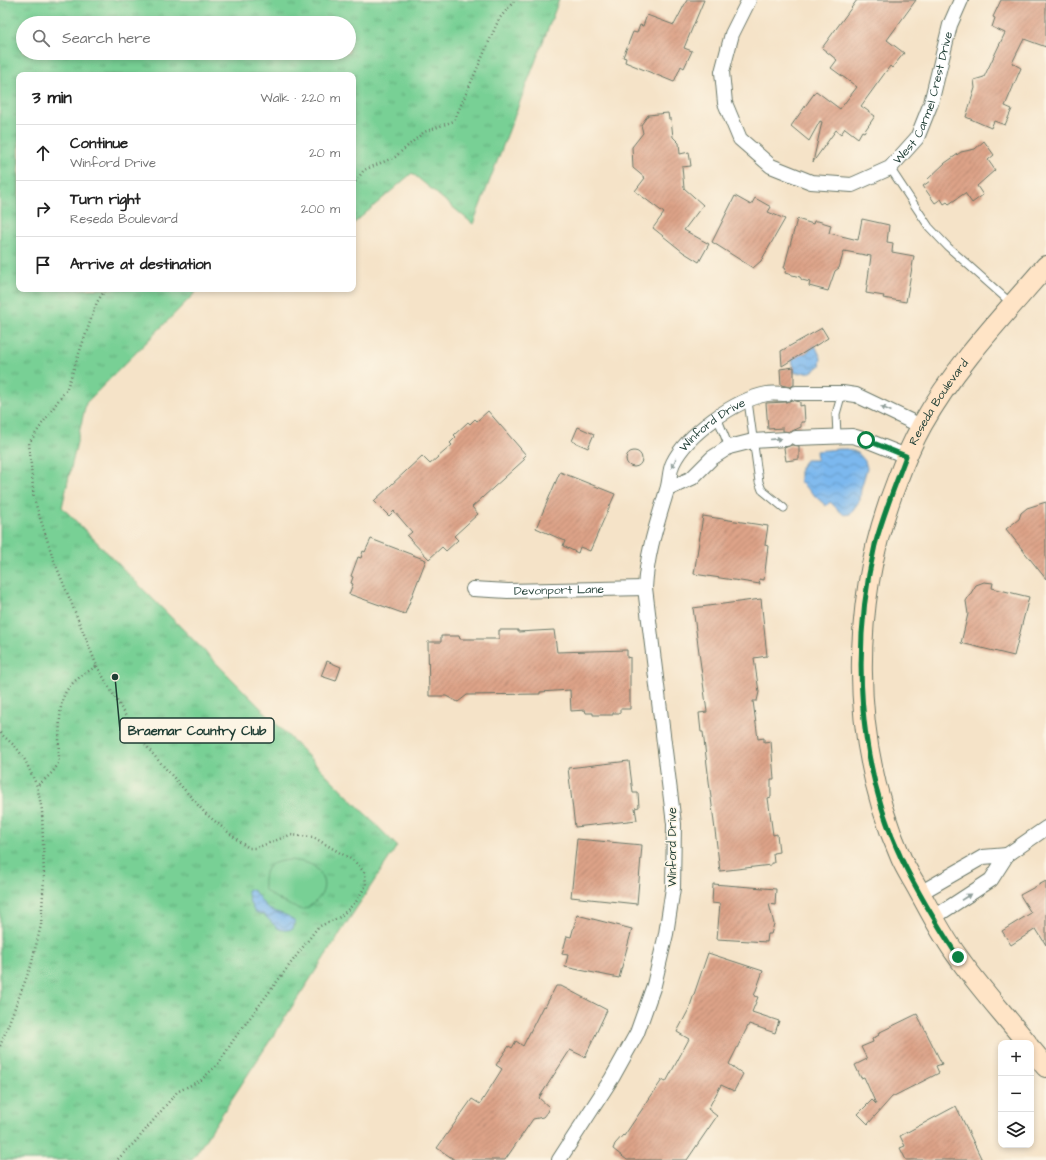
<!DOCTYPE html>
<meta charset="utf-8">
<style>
body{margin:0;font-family:"Architects Daughter",sans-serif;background:#f6f6f6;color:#222}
.controls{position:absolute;right:12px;bottom:12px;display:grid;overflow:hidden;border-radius:8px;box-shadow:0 2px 6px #0003}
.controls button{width:36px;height:36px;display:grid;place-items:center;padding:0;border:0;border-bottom:1px solid #e0e0e0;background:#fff;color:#222;font:20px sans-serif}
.stop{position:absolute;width:12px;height:12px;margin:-9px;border:3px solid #0b8043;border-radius:50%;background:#fff}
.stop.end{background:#0b8043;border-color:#fff;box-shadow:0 1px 4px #0008}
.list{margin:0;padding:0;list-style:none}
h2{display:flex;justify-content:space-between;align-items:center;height:52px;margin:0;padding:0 16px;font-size:17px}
h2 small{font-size:13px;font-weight:400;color:#767676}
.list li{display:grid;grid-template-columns:26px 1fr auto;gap:12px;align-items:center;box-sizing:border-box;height:56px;padding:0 16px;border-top:1px solid #e0e0e0}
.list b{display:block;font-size:15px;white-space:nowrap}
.list p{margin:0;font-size:13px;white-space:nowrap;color:#767676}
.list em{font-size:13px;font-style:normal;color:#767676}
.icon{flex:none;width:22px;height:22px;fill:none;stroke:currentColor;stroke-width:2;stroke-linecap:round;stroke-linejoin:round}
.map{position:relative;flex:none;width:1046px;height:1160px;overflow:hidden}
.search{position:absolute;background:#fff;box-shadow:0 2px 6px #0003;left:16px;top:16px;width:340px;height:44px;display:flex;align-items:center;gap:10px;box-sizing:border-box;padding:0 14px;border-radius:22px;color:#767676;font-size:15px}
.panel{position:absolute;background:#fff;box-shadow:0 2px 6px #0003;left:16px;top:72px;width:340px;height:220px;border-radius:8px}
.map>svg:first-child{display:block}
.grass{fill:url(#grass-tufts);stroke:#4c8664;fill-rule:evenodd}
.park{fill:#78d095;stroke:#4c8664}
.water{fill:url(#water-waves);stroke:#4e7a91}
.building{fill:url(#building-hatch)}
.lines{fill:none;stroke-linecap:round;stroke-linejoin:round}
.service-casing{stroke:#6a7768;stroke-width:9}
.minor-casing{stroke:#6a7768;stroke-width:16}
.secondary-casing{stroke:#6a7768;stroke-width:22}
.path{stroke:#6a7768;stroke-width:2.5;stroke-dasharray:1 3;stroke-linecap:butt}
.service{stroke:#fff;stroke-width:7}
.minor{stroke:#fff;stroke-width:14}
.secondary{stroke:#ffe4c6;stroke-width:20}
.oneway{fill:#8f9e9a}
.route{stroke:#0b8043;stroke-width:5}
.labels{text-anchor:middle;stroke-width:3;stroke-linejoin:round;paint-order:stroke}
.street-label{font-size:12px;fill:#1f3d34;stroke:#fcf5e5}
.leader{fill:none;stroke:#1f3d34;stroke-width:1.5}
.callout-dot{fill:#1f3d34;stroke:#fcf5e5;stroke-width:1.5}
.callout{fill:#fcf5e5;stroke:#1f3d34;stroke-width:1.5}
.callout-label{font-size:13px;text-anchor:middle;font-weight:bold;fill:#1f3d34}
</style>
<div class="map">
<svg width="1046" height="1160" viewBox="0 0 1046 1160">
<defs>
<pattern id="grass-tufts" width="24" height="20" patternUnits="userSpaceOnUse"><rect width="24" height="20" fill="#78d095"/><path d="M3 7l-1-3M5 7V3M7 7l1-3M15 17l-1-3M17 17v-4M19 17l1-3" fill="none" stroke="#62aa7a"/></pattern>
<pattern id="water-waves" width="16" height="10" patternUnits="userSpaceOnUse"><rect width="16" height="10" fill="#7cb8ee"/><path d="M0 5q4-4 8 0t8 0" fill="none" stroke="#6597c2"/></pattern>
<pattern id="building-hatch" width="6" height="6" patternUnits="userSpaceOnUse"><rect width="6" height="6" fill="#dda388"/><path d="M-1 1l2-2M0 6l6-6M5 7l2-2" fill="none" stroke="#b38670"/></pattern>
</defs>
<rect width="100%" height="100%" fill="#fcf5e5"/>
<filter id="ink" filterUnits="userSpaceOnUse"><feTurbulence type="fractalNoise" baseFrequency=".025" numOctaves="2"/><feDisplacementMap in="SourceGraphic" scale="8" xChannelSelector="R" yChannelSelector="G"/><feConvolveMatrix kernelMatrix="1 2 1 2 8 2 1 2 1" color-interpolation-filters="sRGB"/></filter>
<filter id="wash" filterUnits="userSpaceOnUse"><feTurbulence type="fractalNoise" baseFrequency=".012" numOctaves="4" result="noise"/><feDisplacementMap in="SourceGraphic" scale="16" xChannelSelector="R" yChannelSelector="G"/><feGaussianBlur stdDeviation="0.9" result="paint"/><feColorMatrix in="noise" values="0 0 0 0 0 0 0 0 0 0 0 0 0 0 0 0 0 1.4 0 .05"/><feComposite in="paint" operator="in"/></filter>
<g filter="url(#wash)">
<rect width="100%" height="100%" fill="#f5e3c8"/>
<path class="grass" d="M0,0H559L473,224L412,173L353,224V75H19V289H199L86,403L62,507L397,846L192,1160H0ZM23,23H349V53H23Z"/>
<path class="park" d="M289,860C297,861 310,862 316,868C332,886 321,901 303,910C289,906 275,899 264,889C263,866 268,863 289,860Z"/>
<path class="water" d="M813,345H815L821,358L820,366L811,372L795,373L791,355L801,350L804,354L814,347Z
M839,449H848L858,453L865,461L867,468L861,489L860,500L850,514L844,515L830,502L826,506L800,482V468L806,460H817L816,451Z
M249,889L254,891L268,909L288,916L295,922L293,929C276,933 277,926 265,916C262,913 257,914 254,911L250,903L247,890Z"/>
<g id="blocks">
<path class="building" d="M687,0H704L684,48L692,51L684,68L681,66L674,82L625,62L626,58L623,57L633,32L637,33L640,25L643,26L647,15L674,25Z
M857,0H916L887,40L904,53L892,68L890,66L861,106L875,116L864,132L862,131L858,138L845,128L841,134L836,130L813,162L822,122L820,121L809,141L791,126L816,91L840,109L857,87L831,68L837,60L822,48Z
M1001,0H1046V47L1024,39L1012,63L1021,68L1005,106L1012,109L1005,125L994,121L991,128L966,117L975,88L974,80L984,77L1005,33L992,27L995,18L993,17Z
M668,113L669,119H671L673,137L679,143L680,154L689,152L691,166L682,167L684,188L703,205L684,230L709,244L699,262L683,252L653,228L664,213L635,191L645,178L633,168L632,147L643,133L641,125L648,115Z
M984,141L994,155L988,160L995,170L977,186L983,195L972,203L965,193L949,204L947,202L944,204L941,199L935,203L923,186L930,181L928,179L945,163L961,152L975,149Z
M735,196L751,205L755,198L771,207L768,212L785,219L761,261L753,268L712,242Z
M797,219L813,224L814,221H818L831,225L829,233L858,240L862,219L889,225L887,242L893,243L892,252L914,256L906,302L883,298L884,296L866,293L871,256L844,251L839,268L835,271L828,291L809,286L810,282L802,280L800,277L785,273L786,268H784Z
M822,328L828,338L782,366L781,351Z
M794,367V385L790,387L781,385L780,369Z
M792,400L800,402V406L804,405L805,422H801V427L790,432L783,431V428L768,429L766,403L786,402Z
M488,411L526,455L523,458L525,459L472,507L478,514L454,536L458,540L446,551L442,547L429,559L407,536L412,532L394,511L389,516L374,501L422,456L430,464L452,445L450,443L456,437L454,435L468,422L470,424L475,419L477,421Z
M578,427L594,434L588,448L572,441Z
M792,445L799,446V459L786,461L784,448Z
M626 459a8 8 0 1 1 16 0a8 8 0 1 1-16 0Z
M560,472L615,494L590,551L580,547L578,553L563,546L565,541L536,528Z
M1046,502V579L1006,529L1019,519L1021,513L1027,508Z
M703,516L768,526L765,545L768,546L764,580L759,579L760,584L694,574Z
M371,539L426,560L405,614L349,594L353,584L351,583L353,577L351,576L358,557L361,558L363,551L365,552Z
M984,582L993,583L992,588L1029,597L1014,656L961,643L968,614L966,601L976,585Z
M761,599L767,656L754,658L759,692L757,701H753L758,739L764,738V742L771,741L774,779H771V797L768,798L773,835L777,834L779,852L773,853L774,863H771V865L720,871L703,732H701L699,713L707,712L693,608Z
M499,630H518V632L554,630L557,652L627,650V658L630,657V709H620V713H613V715H593V713H586L585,710L571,711L570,690L540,692V694L467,695L458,702L446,696H429L428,642H441V636H459L460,639H499Z
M327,661L341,667L336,681L321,676Z
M629,761L633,793H638L639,807L635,808L637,820L575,827L568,768Z
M577,839L642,845L637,904L571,897Z
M1046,881V945L1036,929L1011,945L1002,931L1031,913L1020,895Z
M713,884L776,889L775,905L769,904L774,924L771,934H768L767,942L717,939L720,904L712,903Z
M577,915L632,929L619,978L565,967L568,955L562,954L567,936L571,937Z
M708,953L763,971L754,996L758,997L752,1012L779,1021L775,1033L749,1024L729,1064L743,1074L734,1091L721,1085L708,1109L717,1116L687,1160H627L613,1149L615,1144L623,1135L624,1136L662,1080L666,1082L689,1039L677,1032L689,1009Z
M556,986H561L607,1010L585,1057L570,1050L539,1098L549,1107L547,1112L543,1117L533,1119L505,1160H455L437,1148L472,1099L480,1104L502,1069L496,1065L509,1046L512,1048L516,1041L523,1046L543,1006L545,1007Z
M917,1014L942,1064L936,1066L939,1073L892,1097L868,1124L858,1114L872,1100L876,1104L864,1077L861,1078L855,1065L867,1059L861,1047L873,1042L872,1039L879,1035L878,1033Z
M956,1106L982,1160H906L900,1148L905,1146L900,1136Z"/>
</g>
</g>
<g filter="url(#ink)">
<use href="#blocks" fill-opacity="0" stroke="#6a7768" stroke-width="1"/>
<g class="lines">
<g class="service-casing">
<path id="service" d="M890,168L929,227L948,247L1012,304
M748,401L759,482L762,490L784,508
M717,417L729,447
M837,435L836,414L842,393"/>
</g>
<g class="minor-casing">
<g id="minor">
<path id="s1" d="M749,0L732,34L722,72L725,103L740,139L771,166L811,182L852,185L890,168L917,138L931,103L950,25L961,0"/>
<path d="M796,393H842L856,395L921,426"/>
<path d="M796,438L852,436L866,440L906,456"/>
<path d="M668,489L692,478L712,458L729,447L753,441L786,439"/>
<path id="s2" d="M473,589L508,591L645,588"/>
<path d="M1007,855L1046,828"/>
<path d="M920,893L983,857L1007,855L991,880L933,918"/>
<path id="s3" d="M559,1160L612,1078L637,1033L654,985L666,934L673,888L674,824L645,588C647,552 657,524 667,490C670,482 669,471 673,463C687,434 735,400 767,394C773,393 780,394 786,394"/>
</g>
</g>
<g class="secondary-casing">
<g id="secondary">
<path id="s4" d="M1027,1043C1004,1014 979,987 958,957C943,937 932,915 920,893C914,881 906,870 901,858C849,740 850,600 897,481C904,462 912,443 922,425C955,366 1002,317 1046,266"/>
<path d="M1031,1049L1046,1067"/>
</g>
</g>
<path class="path" d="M353,185L364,170L395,157L424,132L454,121L499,19L515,0
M97,666L128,720L151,752L205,813L240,842L249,848H256L290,835L313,837L354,861L365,873L366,885L356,902L340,917L318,927L234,1039L219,1063L201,1080L177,1092L137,1140L117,1160
M0,733L16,747L25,760L37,786C44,780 55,772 58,763C60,757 58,748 59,742C61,698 57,689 97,666L53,558L34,499L29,443L67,388L97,302L106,289
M0,1046L31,966L41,925L44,878L42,810L37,786"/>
<use href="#service" class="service"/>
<use href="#minor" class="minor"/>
<use href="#secondary" class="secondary"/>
</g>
<defs><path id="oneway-solid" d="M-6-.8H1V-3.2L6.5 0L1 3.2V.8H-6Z"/></defs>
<g class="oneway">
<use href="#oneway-solid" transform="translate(886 409) rotate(-155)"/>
<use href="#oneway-solid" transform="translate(776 439) rotate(-5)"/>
<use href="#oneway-solid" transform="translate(674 463) rotate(116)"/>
<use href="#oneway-solid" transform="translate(966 897) rotate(-33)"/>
</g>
</g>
<g class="lines" filter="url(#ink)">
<path class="route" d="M866,440L906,456C895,486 883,515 875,545C851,647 857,764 902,860C918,893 938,926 958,957"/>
</g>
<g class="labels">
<g class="street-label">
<text dy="4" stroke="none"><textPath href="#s1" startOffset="394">West Carmel Crest Drive</textPath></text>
<text dy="4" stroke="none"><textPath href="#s4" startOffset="701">Reseda Boulevard</textPath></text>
<text dy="4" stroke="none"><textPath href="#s3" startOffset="785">Winford Drive</textPath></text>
<text dy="4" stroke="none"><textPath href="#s2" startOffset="86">Devonport Lane</textPath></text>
<text transform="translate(672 847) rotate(-90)" y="4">Winford Drive</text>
</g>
</g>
<path class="leader" d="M115 677L120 731"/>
<circle class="callout-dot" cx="115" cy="677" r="4"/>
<rect class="callout" x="120" y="718" width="154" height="25" rx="4"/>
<g class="callout-label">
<text x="197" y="735">Braemar Country Club</text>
</g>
</svg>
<div class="controls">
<button>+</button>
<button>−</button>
<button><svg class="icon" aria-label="layers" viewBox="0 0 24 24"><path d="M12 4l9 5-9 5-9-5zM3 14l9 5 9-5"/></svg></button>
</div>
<div class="stop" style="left:866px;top:440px"></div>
<div class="stop end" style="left:958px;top:957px"></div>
<div class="search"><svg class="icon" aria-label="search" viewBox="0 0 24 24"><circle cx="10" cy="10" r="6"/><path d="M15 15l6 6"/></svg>Search here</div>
<section class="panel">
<h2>3 min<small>Walk · 220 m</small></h2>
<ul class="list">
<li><svg class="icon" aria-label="ahead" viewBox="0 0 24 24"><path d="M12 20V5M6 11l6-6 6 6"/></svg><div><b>Continue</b><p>Winford Drive</p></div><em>20 m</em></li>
<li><svg class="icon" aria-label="right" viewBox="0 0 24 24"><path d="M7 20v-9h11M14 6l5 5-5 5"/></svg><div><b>Turn right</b><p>Reseda Boulevard</p></div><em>200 m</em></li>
<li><svg class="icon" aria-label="arrive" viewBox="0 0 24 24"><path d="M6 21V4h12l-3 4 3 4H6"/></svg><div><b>Arrive at destination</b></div></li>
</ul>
</section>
</div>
